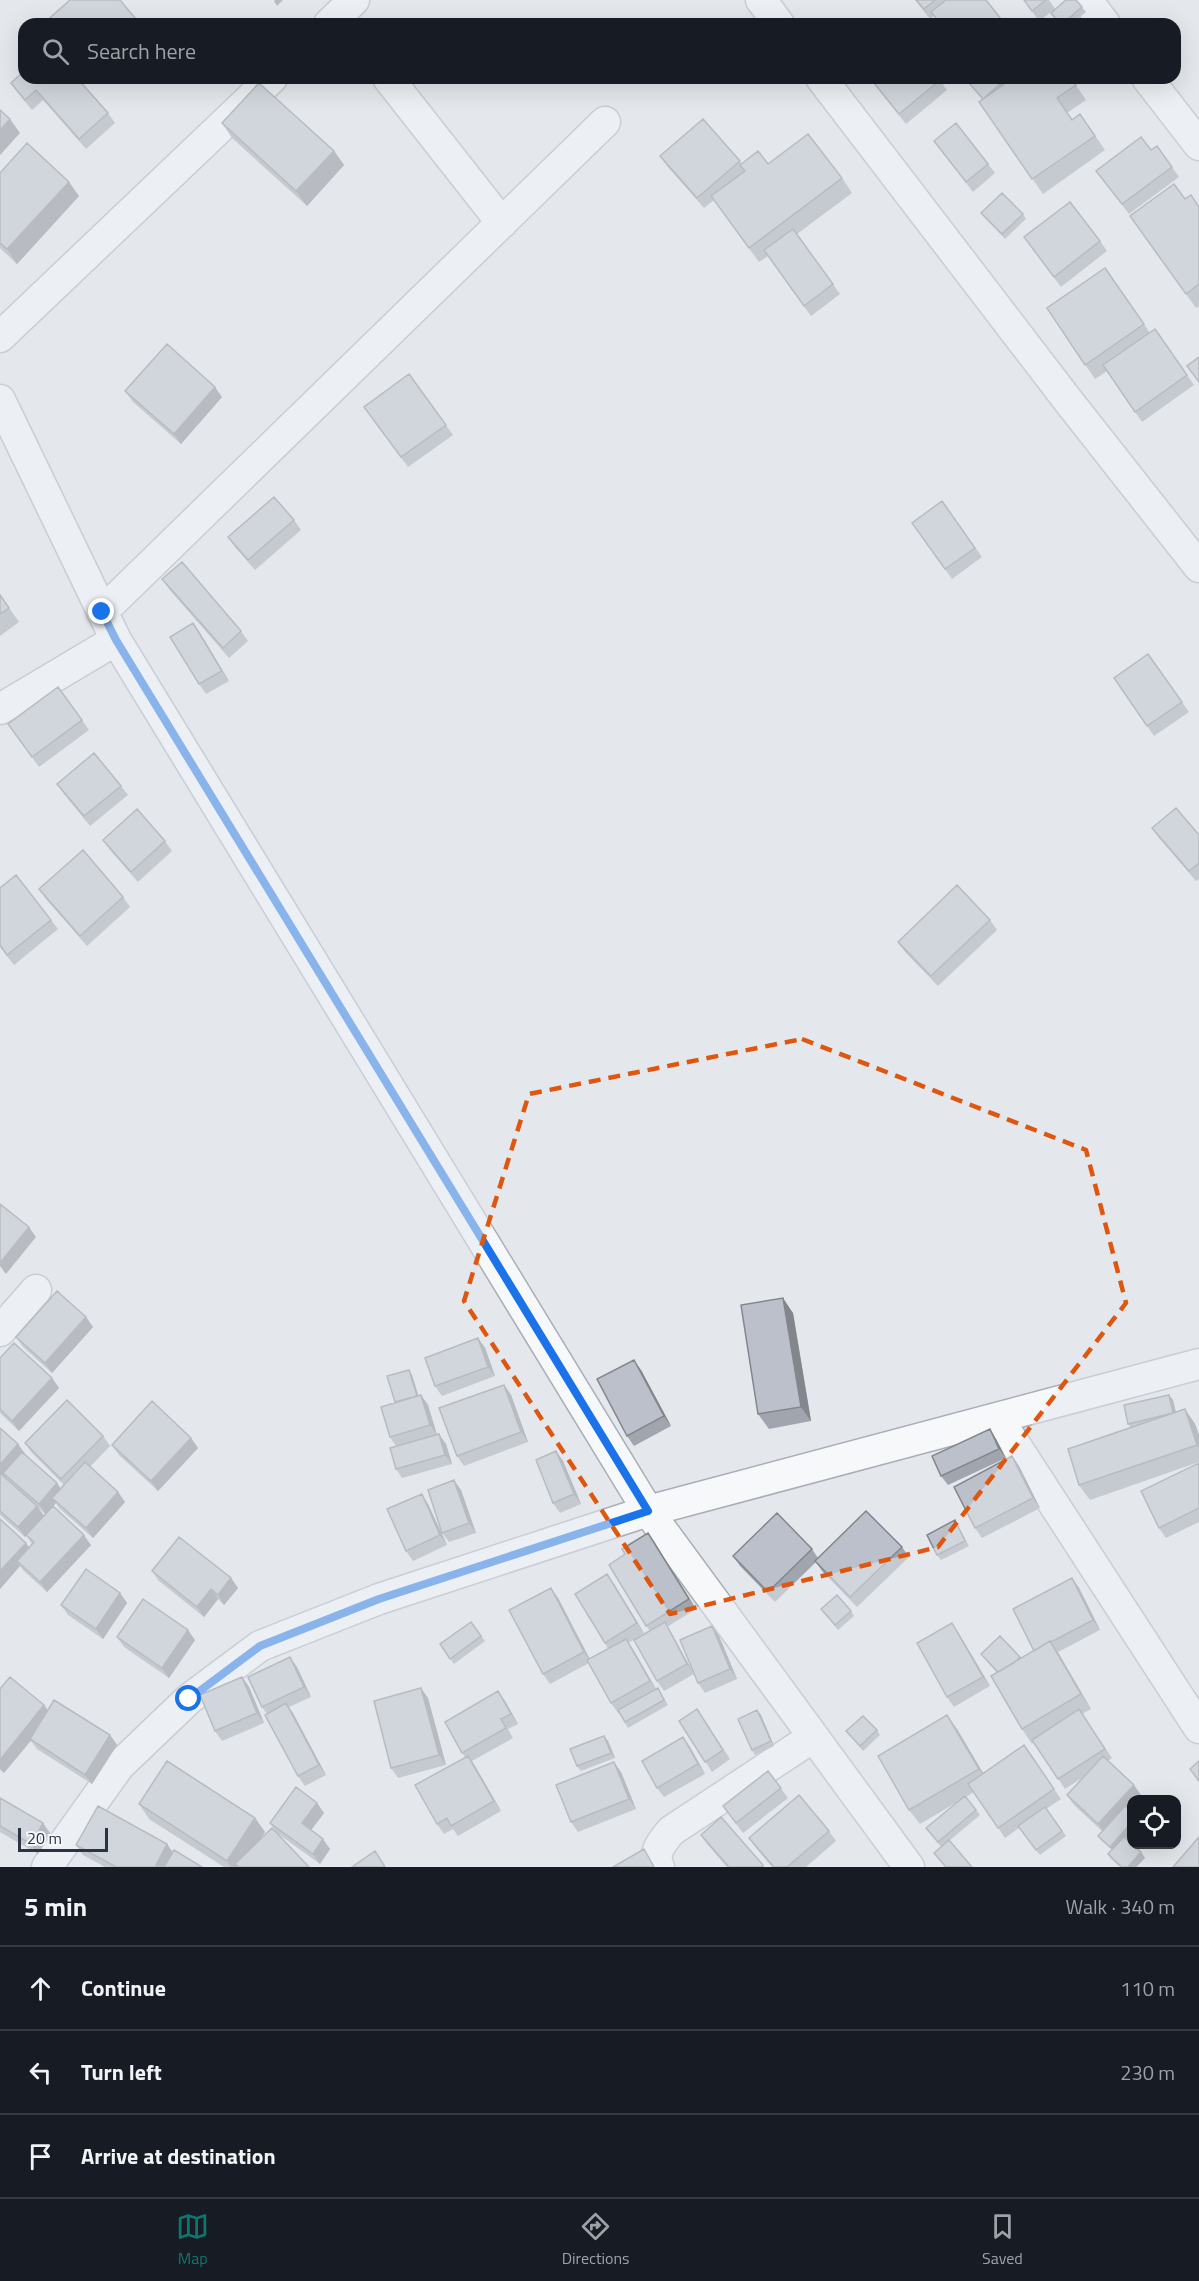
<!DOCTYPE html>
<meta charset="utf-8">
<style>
body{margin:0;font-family:"Titillium Web",sans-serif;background:#20242c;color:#f1f3f6}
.controls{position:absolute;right:18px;bottom:18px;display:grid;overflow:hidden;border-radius:12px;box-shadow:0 6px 24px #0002}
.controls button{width:54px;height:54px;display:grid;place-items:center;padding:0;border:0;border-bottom:2px solid #363941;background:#171b24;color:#f1f3f6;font:30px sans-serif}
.scale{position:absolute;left:18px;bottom:15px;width:90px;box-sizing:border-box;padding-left:6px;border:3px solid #2b3445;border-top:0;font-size:16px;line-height:21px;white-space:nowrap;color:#2b3445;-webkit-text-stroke:4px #f4f6f9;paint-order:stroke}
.stop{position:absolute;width:18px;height:18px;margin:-14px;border:4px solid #1a73e8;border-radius:50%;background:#fff}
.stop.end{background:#1a73e8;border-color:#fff;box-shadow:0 2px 6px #0008}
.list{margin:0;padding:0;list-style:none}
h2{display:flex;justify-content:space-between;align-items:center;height:78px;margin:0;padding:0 24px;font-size:26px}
h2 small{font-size:20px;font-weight:400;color:#9ea1a6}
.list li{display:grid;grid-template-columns:39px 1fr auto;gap:18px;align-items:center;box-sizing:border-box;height:84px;padding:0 24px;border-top:2px solid #363941}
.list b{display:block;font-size:22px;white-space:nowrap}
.list em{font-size:20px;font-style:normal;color:#9ea1a6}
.icon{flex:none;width:33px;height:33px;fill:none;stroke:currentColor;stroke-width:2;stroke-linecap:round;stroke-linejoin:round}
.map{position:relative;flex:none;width:1199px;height:1867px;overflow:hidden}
.search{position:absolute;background:#171b24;box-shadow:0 6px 24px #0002;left:18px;right:18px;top:18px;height:66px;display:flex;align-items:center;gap:15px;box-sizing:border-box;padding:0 21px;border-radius:18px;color:#9ea1a6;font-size:22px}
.sheet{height:330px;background:#171b24}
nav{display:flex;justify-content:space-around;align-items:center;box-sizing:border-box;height:84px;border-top:2px solid #363941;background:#171b24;font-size:16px;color:#9ea1a6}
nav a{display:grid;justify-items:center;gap:3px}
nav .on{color:#0f766e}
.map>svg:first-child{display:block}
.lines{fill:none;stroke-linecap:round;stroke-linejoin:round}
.street-casing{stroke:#a9aeb7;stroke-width:33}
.street{stroke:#f7f8fa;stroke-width:30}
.wall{fill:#a1a5ae;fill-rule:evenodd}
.shaded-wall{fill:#83868d}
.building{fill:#bbc0ca;stroke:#83868d;stroke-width:1.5}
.route{stroke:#1a73e8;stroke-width:8}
.marked{fill:none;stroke:#df570f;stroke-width:4.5;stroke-dasharray:12 8;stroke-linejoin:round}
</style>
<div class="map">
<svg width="1199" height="1867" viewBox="0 0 1199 1867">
<rect width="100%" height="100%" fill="#e4e7ec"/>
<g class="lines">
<g class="street-casing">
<path id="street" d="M761,0L779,24
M1087,0L1105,24
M329,24L354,0
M388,78L502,223
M821,78L1066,398L1199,567
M1147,78L1199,145
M0,337L272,78
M0,400L116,640L648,1511L909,1867
M102,612L605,122
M0,709L116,640
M0,1331L36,1290
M998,1418L1199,1728
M47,1867L119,1766L189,1699L260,1646L379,1599L648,1511L1199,1364
M659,1867C652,1853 662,1842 671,1831L813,1737"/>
</g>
<use href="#street" class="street"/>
</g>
<path class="wall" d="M915,0H986L1005,24H940L934,16L930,19Z
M1024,0H1049L1055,9L1039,21Z
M1076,0L1086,12L1071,24H1059L1051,13Z
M135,18L140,24H43Z
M86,78H93L89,82Z
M869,78H938L947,90L906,124Z
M974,78H1071L1086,100L1067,113L1072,120L1080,114L1105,150L1043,194L979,102L982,99L969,83Z
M11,83L108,113L115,123L86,149L43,100L32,110L18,93Z
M703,119L742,164H768L842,178L852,193L797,234L840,294L811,316L768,256L759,262L714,200L704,208L667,166L660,156Z
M222,123L334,151L344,165L307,206L232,138Z
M934,141L988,164L995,173L973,192Z
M1157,146L1179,177L1129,214L1096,171L1151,150Z
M0,173L79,196L17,264L0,248Z
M1185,199L1199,207V306L1196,308L1130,216Z
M981,213L1023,214L1026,219L1005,239L985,218Z
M1024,237L1100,241L1107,251L1061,287Z
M1105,268L1150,333L1155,329L1194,385L1142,422L1107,371L1095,379L1047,308Z
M409,374L453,435L408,467L364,407Z
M125,391L222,397L181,444L132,401Z
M942,501L982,557L952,579L912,523Z
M294,520L301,530L255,570L235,547L228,537Z
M162,579L241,631L248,641L229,658L169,589Z
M0,595L19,622L0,636Z
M200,633L229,681L206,694L199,684Z
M1148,654L1189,712L1154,736L1114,678Z
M58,687L89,730L39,767L8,724Z
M57,784L121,786L128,795L90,826L64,794Z
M1152,828L1199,835V879L1196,881L1159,838Z
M103,840L165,841L172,851L138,882L110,850Z
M0,888L51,920L58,929L14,965L0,947Z
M39,889L123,897L130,907L87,946L46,899Z
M990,920L997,930L938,986L905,952L898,942Z
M793,1313L811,1421L769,1429L758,1414Z
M86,1317L93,1327L52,1373L23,1347L16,1337Z
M478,1338L485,1348L495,1376L442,1396L435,1386Z
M0,1358L52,1378L59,1388L19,1431L0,1413Z
M409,1370L412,1375L418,1395H421L428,1405L437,1435L446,1444L452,1464L402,1478L396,1469V1446L390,1437L395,1402Z
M641,1370L671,1426L634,1446L627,1436Z
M504,1385L511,1395L528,1442L464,1466L457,1456Z
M1169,1395L1173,1400L1176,1412L1185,1409L1195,1424L1199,1435V1462L1090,1500L1079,1485L1131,1428L1128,1424Z
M0,1428L18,1444L25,1454L61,1489L64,1485L32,1453L25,1443L103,1436L110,1446L90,1467L118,1492L125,1502L93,1538L59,1508L56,1503L50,1509L91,1545L47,1592L24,1571L20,1566L0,1589V1519L29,1547L32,1544L26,1535L25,1537L0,1515ZM38,1507L45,1514L44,1516Z
M990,1429L996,1439L1006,1458L948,1485L941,1476Z
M191,1438L198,1448L158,1491L119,1455L112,1445Z
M556,1451L563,1461L581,1504L560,1513L553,1503Z
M1012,1456L1019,1466L1040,1508L982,1538L975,1528Z
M1199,1463V1522L1166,1538L1159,1528Z
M461,1490L476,1533L449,1542L442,1533Z
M428,1504L447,1545L413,1561L406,1551Z
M955,1520L969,1546L941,1560L937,1555Z
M648,1533L696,1609L667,1627L694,1674L664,1691L657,1681L650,1631L646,1626L625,1554Z
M902,1547L909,1557L857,1607L822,1571L816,1562L775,1602L740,1566L733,1556L812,1549L818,1558Z
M152,1571L231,1578L238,1588L224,1605L218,1599L204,1617L159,1581Z
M1072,1578L1079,1588L1100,1630L1058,1652L1091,1709L1082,1714L1112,1758L1108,1761L1141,1795L1137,1800H1131V1805L1128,1809L1131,1812V1832L1126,1838L1141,1852L1145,1858L1136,1867H1120L1111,1859L1108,1854L1112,1850L1102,1841L1098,1836L1102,1831L1074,1805L1067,1795L1085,1776L1065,1789L1034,1742L1032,1744L1022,1729L997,1673L981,1654L1020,1657L1021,1658L1034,1651Z
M614,1584L644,1633L629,1643L656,1689L658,1688L668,1705L628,1728L619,1713H618L611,1703L589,1663L550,1684L543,1674L558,1598L590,1659L608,1649L605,1643Z
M120,1593L127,1603L103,1639L68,1615L61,1605Z
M821,1609L851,1611L854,1616L838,1630Z
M471,1622L485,1641L454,1664L440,1644Z
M712,1626L719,1636L737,1679L705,1693L698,1683Z
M958,1632L990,1686L954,1707L947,1697Z
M117,1637L195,1640L169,1678L124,1647Z
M297,1667L311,1697L289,1707L326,1775L305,1786L298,1776L267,1714L262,1707Z
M242,1677L249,1687L264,1723L222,1741L215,1731Z
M0,1689L44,1705L48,1710L110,1735L117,1745L92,1784L37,1749L31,1741L4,1773L0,1770Z
M428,1698L446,1765L398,1778L391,1768Z
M505,1701L518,1724L508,1729L513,1738L472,1761L501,1811L458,1836L453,1829L444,1834L437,1824L465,1757L462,1753Z
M697,1709L730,1759L712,1772L679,1721Z
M757,1710L761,1715L774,1746L755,1755L752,1750Z
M957,1729L983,1773L1024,1745L1061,1799L1046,1809L1066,1836L1040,1855L1019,1828L1005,1838L974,1792L966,1797L980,1815L949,1841L972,1867H945L934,1853L941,1847L930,1833L959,1801L920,1824L909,1810Z
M877,1730L880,1735L863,1751L846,1731Z
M604,1736L608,1741L615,1758L581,1771L577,1766Z
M683,1737L690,1747L705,1774L664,1797L657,1788Z
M768,1771L788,1798L743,1833L723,1806Z
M621,1772L636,1809L578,1832L571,1822Z
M0,1798L50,1833L38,1854L0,1832Z
M317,1803L324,1813L311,1830L330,1849L320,1864L277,1833L270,1823Z
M139,1804L255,1818L265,1832L261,1839L309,1867H224L149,1819Z
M829,1831L836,1841L806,1867H772L756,1848L749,1838Z
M701,1835L763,1865L765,1867H727L708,1845Z
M76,1845L173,1852L202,1867H105L83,1855Z"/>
<path class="shaded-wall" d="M275,0H283L277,6L274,1Z
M10,119L20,133L0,155V130Z
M334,151L344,165L307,206L296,191Z
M69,182L79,196L17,264L7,249Z
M215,387L222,397L181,444L174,434Z
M193,623L200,633L229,681L222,671Z
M29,1227L36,1237L6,1274L0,1266V1263Z
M783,1298L793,1313L811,1421L801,1407Z
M86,1317L93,1327L52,1373L45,1363Z
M478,1338L485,1348L495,1376L488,1367Z
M634,1360L641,1370L671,1426L664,1416Z
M409,1370L412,1375L421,1404L418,1399Z
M52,1378L59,1388L19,1431L12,1421Z
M504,1385L511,1395L528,1442L521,1432Z
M421,1395L428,1405L437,1435L430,1425Z
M1169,1395L1173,1400L1177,1419L1173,1414Z
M1185,1409L1195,1424L1199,1435V1448L1197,1445Z
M990,1429L996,1439L1006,1458L999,1449Z
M439,1434L446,1444L452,1464L445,1455Z
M191,1438L198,1448L158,1491L151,1481Z
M18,1444L25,1454L3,1473L5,1477L0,1483V1465Z
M556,1451L563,1461L581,1504L574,1494Z
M1012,1456L1019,1466L1040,1508L1033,1498Z
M454,1480L461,1490L476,1533L469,1523Z
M57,1483L64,1493L52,1498L56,1503L46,1514L39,1504Z
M118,1492L125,1502L93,1538L86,1528Z
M422,1494L428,1504L447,1545L440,1535Z
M37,1506L44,1516L25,1537L18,1527Z
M648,1533L655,1543L696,1609L689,1599Z
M84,1535L91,1545L47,1592L40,1582Z
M26,1543L33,1553L17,1561L20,1566L0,1589V1571Z
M607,1574L614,1584L644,1633L637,1623Z
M231,1578L238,1588L224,1605L218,1595Z
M1072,1578L1079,1588L1100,1630L1093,1620Z
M551,1588L558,1598L591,1662L584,1652Z
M211,1589L218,1599L204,1617L197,1607Z
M120,1593L127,1603L103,1639L96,1629Z
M665,1622L671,1632L694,1674L687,1664Z
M952,1623L958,1632L990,1686L983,1677Z
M712,1626L719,1636L737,1679L730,1669Z
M188,1630L195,1640L169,1678L162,1668Z
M626,1639L633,1649L657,1691L650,1681Z
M1050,1641L1060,1656L1091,1709L1081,1694Z
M290,1657L297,1667L311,1697L304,1687Z
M242,1677L249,1687L264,1723L257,1713Z
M421,1688L428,1698L446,1765L439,1755Z
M498,1691L505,1701L518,1724L511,1714Z
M286,1703L293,1713L326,1775L319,1765Z
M44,1705L51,1715L4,1773L0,1768V1760Z
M757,1710L761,1715L774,1746L771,1741Z
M947,1715L957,1729L989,1783L979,1769Z
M110,1735L117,1745L92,1784L85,1775Z
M604,1736L608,1741L615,1758L611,1753Z
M683,1737L690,1747L705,1774L698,1764Z
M468,1756L475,1766L501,1811L494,1801Z
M614,1762L621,1772L636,1809L629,1799Z
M1134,1785L1141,1795L1137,1800H1131V1805L1105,1834L1098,1824Z
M317,1803L324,1813L309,1833L302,1823Z
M255,1818L265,1832L242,1867L235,1864L238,1867H231L227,1861Z
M43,1823L50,1833L38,1854L31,1844Z
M1131,1823V1832L1114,1852L1110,1847Z
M323,1839L330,1849L320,1864L313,1854Z
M167,1844L174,1854L167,1867H155Z
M1141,1852L1145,1858L1136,1867H1128Z"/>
<path class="building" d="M70,0H120L135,18L128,24H43Z
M916,0H935L924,9Z
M946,0H986L1005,24H941L931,12Z
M1024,0H1046L1032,11Z
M1066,0H1076L1082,7L1062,24H1060L1051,13Z
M24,71V78H77L108,113L79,139L36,90L25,100L11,83Z
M870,78H938L940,80L899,114Z
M974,78H1009L1001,85L998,80L1000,84L983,99L969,83Z
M1013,78H1071L1076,85L1057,98L1072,120L1080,114L1095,136L1032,179L979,102Z
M259,83L334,151L296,191L222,123Z
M0,110L10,119L0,130Z
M703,119L740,161L697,198L660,156Z
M956,123L988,164L966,182L934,141Z
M808,134L842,178L749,248L711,196L745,171L740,165L758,151L768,164Z
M1141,137L1151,150L1157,146L1172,167L1122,204L1096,171Z
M27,143L69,182L7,249L0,243V173Z
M1174,184L1185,199L1191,195L1199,207V284L1186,294L1130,216Z
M1002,193L1023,214L1002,234L981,213Z
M1070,202L1100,241L1054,277L1024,237Z
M793,229L833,284L804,306L764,250Z
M1105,268L1144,324L1085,365L1047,308Z
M1155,329L1187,375L1135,412L1103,365Z
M167,344L215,387L174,434L125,391Z
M1199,357V382L1187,366Z
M409,374L446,425L401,457L364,407Z
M274,497L294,520L248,560L228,537Z
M942,501L975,548L945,569L912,523Z
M182,562L241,631L223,648L162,579Z
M0,595L9,608L0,614Z
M193,623L222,671L199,684L170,637Z
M1148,654L1182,702L1147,726L1114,678Z
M58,687L82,720L32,757L8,724Z
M94,753L121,786L84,816L57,784Z
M1176,808L1199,835V863L1189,871L1152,828Z
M137,809L165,841L131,872L103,840Z
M83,850L123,897L80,936L39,889Z
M16,875L51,920L7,955L0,945V888Z
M957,885L990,920L931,976L898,942Z
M0,1204L29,1227L0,1263Z
M57,1291L86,1317L45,1363L16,1337Z
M783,1298L801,1407L758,1414L741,1305Z
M478,1338L488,1367L435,1386L425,1358Z
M14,1343L52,1378L12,1421L0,1409V1358Z
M634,1360L664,1416L627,1436L597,1379Z
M409,1370L417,1396L395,1402L387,1376Z
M504,1385L521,1432L457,1456L439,1408Z
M421,1395L430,1425L390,1437L381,1407Z
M1169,1395L1173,1413L1128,1424L1124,1405Z
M67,1400L103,1436L61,1479L25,1443Z
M152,1401L191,1438L151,1481L112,1445Z
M1185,1409L1197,1445L1079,1485L1068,1449Z
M0,1428L18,1444L0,1465Z
M990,1429L999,1449L941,1476L932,1456Z
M439,1434L445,1455L396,1469L390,1448Z
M556,1451L574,1494L553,1503L536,1460Z
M22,1452L57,1483L39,1504L3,1473Z
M1012,1456L1033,1498L975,1528L954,1487Z
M85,1462L118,1492L86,1528L52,1498Z
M1199,1463V1508L1159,1528L1141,1491Z
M1,1474L37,1506L18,1527L0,1511V1475Z
M454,1480L469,1523L442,1533L428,1490Z
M422,1494L440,1535L406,1551L387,1509Z
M53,1506L84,1535L40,1582L17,1561L34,1542L26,1535Z
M866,1511L902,1547L850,1597L815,1561Z
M777,1513L812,1549L768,1592L733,1556Z
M0,1519L26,1543L0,1571Z
M955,1520L965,1541L937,1555L927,1535Z
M648,1533L689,1599L646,1626L609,1565L625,1554L622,1549Z
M179,1537L231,1578L218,1595L211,1589L197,1607L152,1571Z
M86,1569L120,1593L96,1629L61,1605Z
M607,1574L637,1623L605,1643L575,1594Z
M1072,1578L1093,1620L1051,1642L1050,1641L1034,1651L1013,1609Z
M551,1588L584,1652L543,1674L509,1610Z
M837,1595L851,1611L835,1625L821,1609Z
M143,1599L188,1630L162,1668L117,1637Z
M471,1622L481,1636L450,1659L440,1644Z
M665,1622L687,1664L657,1681L634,1640Z
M952,1623L983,1677L947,1697L917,1643Z
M712,1626L730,1669L698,1683L680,1640Z
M1000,1636L1020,1657L1014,1663L998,1672L981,1654Z
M626,1639L650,1681L611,1703L587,1660Z
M1050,1641L1081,1694L1022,1729L991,1676Z
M290,1657L304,1687L262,1707L248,1677Z
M10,1677L44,1705L0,1760V1689Z
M242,1677L257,1713L215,1731L200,1695Z
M421,1688L439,1755L391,1768L374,1701Z
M658,1688L664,1700L625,1722L618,1710Z
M498,1691L511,1714L501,1719L506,1728L462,1753L445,1722Z
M54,1700L110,1735L85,1775L30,1739Z
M286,1703L319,1765L298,1776L265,1715Z
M697,1709L723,1750L705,1762L679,1721Z
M1079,1709L1105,1749L1058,1779L1032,1740Z
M757,1710L771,1741L752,1750L738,1719Z
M947,1715L979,1769L909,1810L878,1756Z
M863,1716L877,1730L860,1746L846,1731Z
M604,1736L611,1753L577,1766L570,1749Z
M683,1737L698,1764L657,1788L642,1761Z
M1024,1745L1054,1789L998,1828L968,1784Z
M468,1756L494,1801L451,1826L447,1818L437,1824L415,1785Z
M1103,1756L1134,1785L1098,1824L1067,1795Z
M167,1761L255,1818L227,1861L139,1804Z
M1199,1761V1781L1190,1769Z
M614,1762L629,1799L571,1822L556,1785Z
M768,1771L781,1788L736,1823L723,1806Z
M296,1787L317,1803L302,1823L323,1839L313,1854L270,1823Z
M799,1795L829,1831L787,1867H774L749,1838Z
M965,1796L976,1810L938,1842L926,1828Z
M0,1798L43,1823L31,1844L0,1826Z
M98,1806L167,1844L155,1867H116L76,1845Z
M1125,1806L1131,1812V1823L1110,1847L1098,1836Z
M1045,1807L1062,1831L1036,1850L1018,1826Z
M721,1817L763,1865L761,1867H729L701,1835Z
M272,1828L309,1867H239L235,1864Z
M1124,1837L1131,1843V1845H1133L1141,1852L1128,1867H1122L1108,1854Z
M1199,1837V1867H1173Z
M949,1840L972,1867H946L934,1853Z
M644,1849L654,1867H613Z
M174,1850L202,1867H164Z
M375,1851L385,1867H352Z"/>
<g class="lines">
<path class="route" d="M102,612L116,640L648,1511L379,1599L260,1646L189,1699"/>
</g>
<path d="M0 0H1199V1867H0ZM802,1039L1086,1150L1126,1303L938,1547L670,1614L464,1301L529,1094Z" fill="#e4e7ec" fill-opacity=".55" fill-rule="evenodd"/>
<path class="marked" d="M802,1039L1086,1150L1126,1303L938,1547L670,1614L464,1301L529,1094Z"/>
</svg>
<div class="controls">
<button><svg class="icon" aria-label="locate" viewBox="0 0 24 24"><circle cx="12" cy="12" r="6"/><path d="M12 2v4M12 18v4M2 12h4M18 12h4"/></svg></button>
</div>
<div class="scale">20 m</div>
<div class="stop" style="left:189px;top:1699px"></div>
<div class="stop end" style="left:102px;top:612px"></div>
<div class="search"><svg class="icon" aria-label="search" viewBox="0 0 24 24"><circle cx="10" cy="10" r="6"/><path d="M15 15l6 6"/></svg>Search here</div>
</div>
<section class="sheet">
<h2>5 min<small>Walk · 340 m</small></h2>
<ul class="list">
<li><svg class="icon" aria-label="ahead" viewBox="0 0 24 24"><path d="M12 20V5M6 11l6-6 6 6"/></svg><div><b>Continue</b></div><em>110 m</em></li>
<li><svg class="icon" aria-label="left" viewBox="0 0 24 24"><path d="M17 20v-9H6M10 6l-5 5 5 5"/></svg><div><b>Turn left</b></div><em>230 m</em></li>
<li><svg class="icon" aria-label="arrive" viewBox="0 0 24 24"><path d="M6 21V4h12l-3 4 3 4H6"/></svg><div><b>Arrive at destination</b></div></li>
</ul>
</section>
<nav>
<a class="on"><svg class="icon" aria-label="map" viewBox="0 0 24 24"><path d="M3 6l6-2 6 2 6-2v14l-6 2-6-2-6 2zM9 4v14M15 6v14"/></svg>Map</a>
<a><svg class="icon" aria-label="directions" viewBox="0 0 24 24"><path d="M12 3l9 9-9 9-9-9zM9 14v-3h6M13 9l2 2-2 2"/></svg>Directions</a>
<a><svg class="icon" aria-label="saved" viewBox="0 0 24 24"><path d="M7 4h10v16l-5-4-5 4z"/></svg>Saved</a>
</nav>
